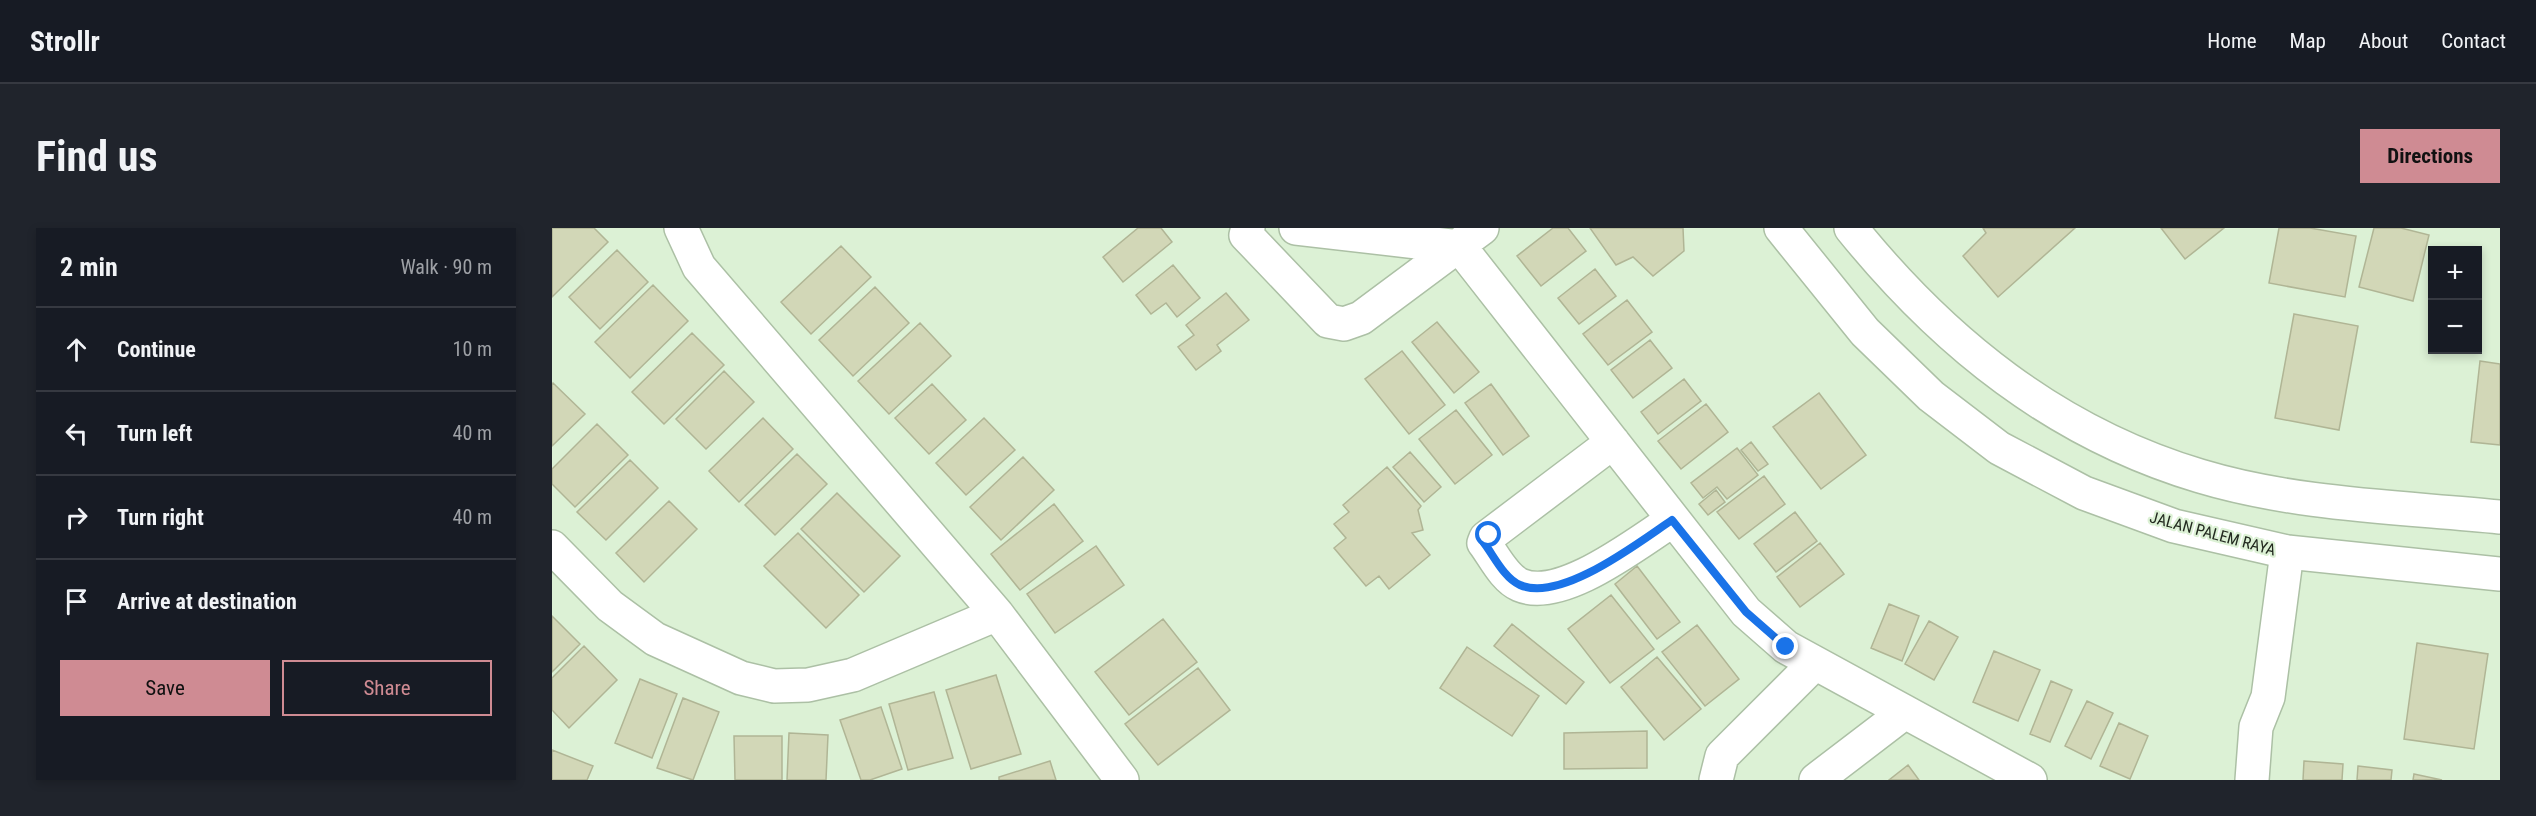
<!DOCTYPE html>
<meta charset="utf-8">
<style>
body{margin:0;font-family:"Roboto Condensed",sans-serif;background:#20242c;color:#f1f3f6}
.controls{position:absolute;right:18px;top:18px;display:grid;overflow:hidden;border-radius:0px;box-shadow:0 3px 9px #0003}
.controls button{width:54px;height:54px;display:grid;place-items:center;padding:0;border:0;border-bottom:2px solid #363941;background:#171b24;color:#f1f3f6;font:30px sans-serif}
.stop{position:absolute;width:18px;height:18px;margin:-14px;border:4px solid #1a73e8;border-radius:50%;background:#fff}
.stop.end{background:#1a73e8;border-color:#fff;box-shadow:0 2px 6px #0008}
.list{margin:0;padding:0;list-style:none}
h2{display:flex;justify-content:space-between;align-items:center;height:78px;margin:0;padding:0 24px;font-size:26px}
h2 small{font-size:20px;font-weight:400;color:#9ea1a6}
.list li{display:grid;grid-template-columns:39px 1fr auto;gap:18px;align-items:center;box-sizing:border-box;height:84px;padding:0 24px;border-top:2px solid #363941}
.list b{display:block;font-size:22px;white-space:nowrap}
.list em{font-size:20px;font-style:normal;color:#9ea1a6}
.actions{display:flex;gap:12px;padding:18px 24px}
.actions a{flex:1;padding:14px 0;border:2px solid #cf8b93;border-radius:0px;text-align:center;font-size:21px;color:#cf8b93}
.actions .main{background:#cf8b93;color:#111}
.icon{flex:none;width:33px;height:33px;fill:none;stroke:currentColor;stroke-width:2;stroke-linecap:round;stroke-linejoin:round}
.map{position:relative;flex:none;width:1948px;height:552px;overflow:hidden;border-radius:0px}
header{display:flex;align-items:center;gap:36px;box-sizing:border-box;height:84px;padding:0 30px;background:#171b24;border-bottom:2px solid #363941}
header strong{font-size:28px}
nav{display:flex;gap:33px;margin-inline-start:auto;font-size:21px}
.intro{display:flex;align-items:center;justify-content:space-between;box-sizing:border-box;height:144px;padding:0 36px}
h1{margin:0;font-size:42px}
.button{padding:15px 27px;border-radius:0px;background:#cf8b93;color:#111;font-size:21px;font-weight:700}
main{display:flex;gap:36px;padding:0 36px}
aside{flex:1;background:#171b24;border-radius:0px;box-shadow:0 3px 9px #0003}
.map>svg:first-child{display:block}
.building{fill:#d2d7b7;stroke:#b0b595;stroke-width:1.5}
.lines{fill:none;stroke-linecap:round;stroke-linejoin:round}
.minor-casing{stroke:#acc0a5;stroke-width:36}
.tertiary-casing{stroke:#acc0a5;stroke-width:36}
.minor{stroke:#fff;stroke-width:33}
.tertiary{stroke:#fff;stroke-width:33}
.route{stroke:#1a73e8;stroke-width:8}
.labels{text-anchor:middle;stroke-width:4.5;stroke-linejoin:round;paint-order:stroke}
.street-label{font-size:16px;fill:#22291f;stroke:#dcf1d5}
</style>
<header>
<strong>Strollr</strong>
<nav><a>Home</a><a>Map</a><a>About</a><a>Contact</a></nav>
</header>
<div class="intro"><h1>Find us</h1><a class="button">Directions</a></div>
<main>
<aside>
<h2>2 min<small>Walk · 90 m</small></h2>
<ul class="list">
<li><svg class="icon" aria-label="ahead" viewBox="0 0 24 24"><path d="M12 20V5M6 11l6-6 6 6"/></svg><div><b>Continue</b></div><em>10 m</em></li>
<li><svg class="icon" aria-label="left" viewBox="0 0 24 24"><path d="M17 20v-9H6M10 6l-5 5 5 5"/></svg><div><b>Turn left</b></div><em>40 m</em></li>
<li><svg class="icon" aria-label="right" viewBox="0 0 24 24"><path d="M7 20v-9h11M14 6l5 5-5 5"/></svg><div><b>Turn right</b></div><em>40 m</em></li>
<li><svg class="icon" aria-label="arrive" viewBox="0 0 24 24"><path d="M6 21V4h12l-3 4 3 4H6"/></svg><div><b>Arrive at destination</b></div></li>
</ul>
<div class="actions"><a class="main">Save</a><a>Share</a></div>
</aside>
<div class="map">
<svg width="1948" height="552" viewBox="0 0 1948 552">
<rect width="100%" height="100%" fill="#dcf1d5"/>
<path class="building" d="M0,0H42L56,14L0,69Z
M586,0H609L620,14L571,54L551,29Z
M1001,0H1016L1034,23L989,58L965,28Z
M1038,0H1131L1132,23L1101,48L1081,29L1064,37Z
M1431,0H1523L1446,69L1411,28L1434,5Z
M1609,0H1672L1633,31Z
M1727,0H1758L1804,8L1793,69L1717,55Z
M1822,0H1849L1877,7L1861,73L1807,59Z
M289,18L319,49L259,106L229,74Z
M65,22L96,54L48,101L17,69Z
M621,37L648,70L625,89L614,75L599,86L584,67Z
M1043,41L1064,68L1027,96L1006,70Z
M101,57L136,93L78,150L43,114Z
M323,59L357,95L301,148L267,112Z
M674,65L697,92L665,117L669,123L644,142L626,119L642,107L634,97Z
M1075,72L1100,104L1056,137L1031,106Z
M1742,86L1806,98L1787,202L1723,190Z
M885,94L927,144L902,165L860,114Z
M368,95L399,128L337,186L306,153Z
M140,105L172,137L112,196L80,164Z
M1098,112L1120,140L1081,170L1059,142Z
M850,123L893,177L857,206L813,151Z
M1928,133L1948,136V217L1919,214Z
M172,143L202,174L154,221L124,191Z
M1132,151L1149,173L1106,206L1089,184Z
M1,155L33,186L0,218V157Z
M380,156L414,192L377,226L343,190Z
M939,156L977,208L951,227L913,175Z
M1267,165L1314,227L1269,261L1221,199Z
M1154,176L1176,204L1129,241L1106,213Z
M904,182L940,227L903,256L867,211Z
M211,190L241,221L187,274L157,243Z
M432,190L463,222L414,267L384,235Z
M45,196L76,227L23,279L0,256V241Z
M1199,214L1216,236L1206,243L1189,222Z
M1185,220L1206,247L1175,271L1165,259L1151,270L1139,255Z
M858,224L889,259L872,274L841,239Z
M245,226L275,256L223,307L193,277Z
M471,229L502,262L449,312L418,279Z
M78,232L106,260L54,312L25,284Z
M835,239L869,278L866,282L871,302L860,305L878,327L837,361L827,348L814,358L782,320L794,310L782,296L797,284L791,277Z
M1212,248L1233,276L1187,311L1165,284Z
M1164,262L1173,274L1156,287L1147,276Z
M285,265L348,328L312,364L249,301Z
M117,273L145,301L92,354L64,325Z
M502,276L531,313L468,362L439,326Z
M1243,284L1265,313L1224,344L1202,316Z
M246,305L307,367L274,400L212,338Z
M1268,315L1292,346L1248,379L1225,349Z
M544,318L572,357L503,405L475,366Z
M1085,338L1128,394L1105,411L1063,356Z
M1059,367L1102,421L1058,455L1016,401Z
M1337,376L1367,388L1350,433L1319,420Z
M0,388L28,416L0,444Z
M611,391L645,434L577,487L543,444Z
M1377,393L1406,409L1382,452L1353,436Z
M960,396L1032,454L1014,476L942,418Z
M1145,397L1187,451L1153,478L1110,424Z
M1865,415L1936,426L1922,521L1852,511Z
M32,418L65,452L17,500L0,482V450Z
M915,419L987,468L960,508L888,460Z
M1442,423L1488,442L1466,493L1421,474Z
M1105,429L1149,481L1112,512L1069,459Z
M646,440L678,482L606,537L573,496Z
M444,447L469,526L419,541L394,462Z
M88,451L125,466L100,530L63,515Z
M1499,453L1520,462L1498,514L1478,506Z
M382,464L401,530L356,542L337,476Z
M131,470L167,484L141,552L105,540Z
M1535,473L1561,485L1539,531L1513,518Z
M329,479L350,541L318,552H309L288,492Z
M1567,495L1596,508L1578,551L1548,538Z
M1095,503V540L1012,541V505Z
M237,505L276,507L274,552H235Z
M182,508H230V552H183Z
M0,522L41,538L35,552H0Z
M498,533L504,552H447V549Z
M1752,533L1791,536L1790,552H1751Z
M1356,537L1367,552H1337Z
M1806,538L1840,542L1839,552H1805Z
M1862,546L1890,552H1861Z"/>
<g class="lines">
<g class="minor-casing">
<path id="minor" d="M129,0L147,39L445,386L570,552
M696,0L694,7L776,93L792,96L809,90L930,0
M744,0L908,19L1194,384L1234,419L1478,552
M1061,214L934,310L932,315C942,328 952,350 968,357C1010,375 1086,314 1121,292
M0,319L58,378L103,411L189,450L222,458L256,457L301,447L445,386
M1164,552L1170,528L1263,435
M1264,552L1353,484
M1700,552L1704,499L1716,469L1735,324"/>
</g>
<g class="tertiary-casing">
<path id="tertiary" d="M1229,0L1313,104L1379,168L1447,220L1532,265L1622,298L1735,324L1948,346
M1299,0C1392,115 1504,205 1648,248C1744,277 1849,279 1948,289"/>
</g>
<use href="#minor" class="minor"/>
<use href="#tertiary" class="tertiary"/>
</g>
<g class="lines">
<path class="route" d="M937,307L932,315C942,328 952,350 968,357C1009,375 1087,314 1120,292L1194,384L1234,419"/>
</g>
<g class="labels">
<g class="street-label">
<text transform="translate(1661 305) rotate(15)" y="6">JALAN PALEM RAYA</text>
</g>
</g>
</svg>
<div class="controls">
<button>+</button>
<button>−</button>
</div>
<div class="stop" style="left:937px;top:307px"></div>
<div class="stop end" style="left:1234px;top:419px"></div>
</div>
</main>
